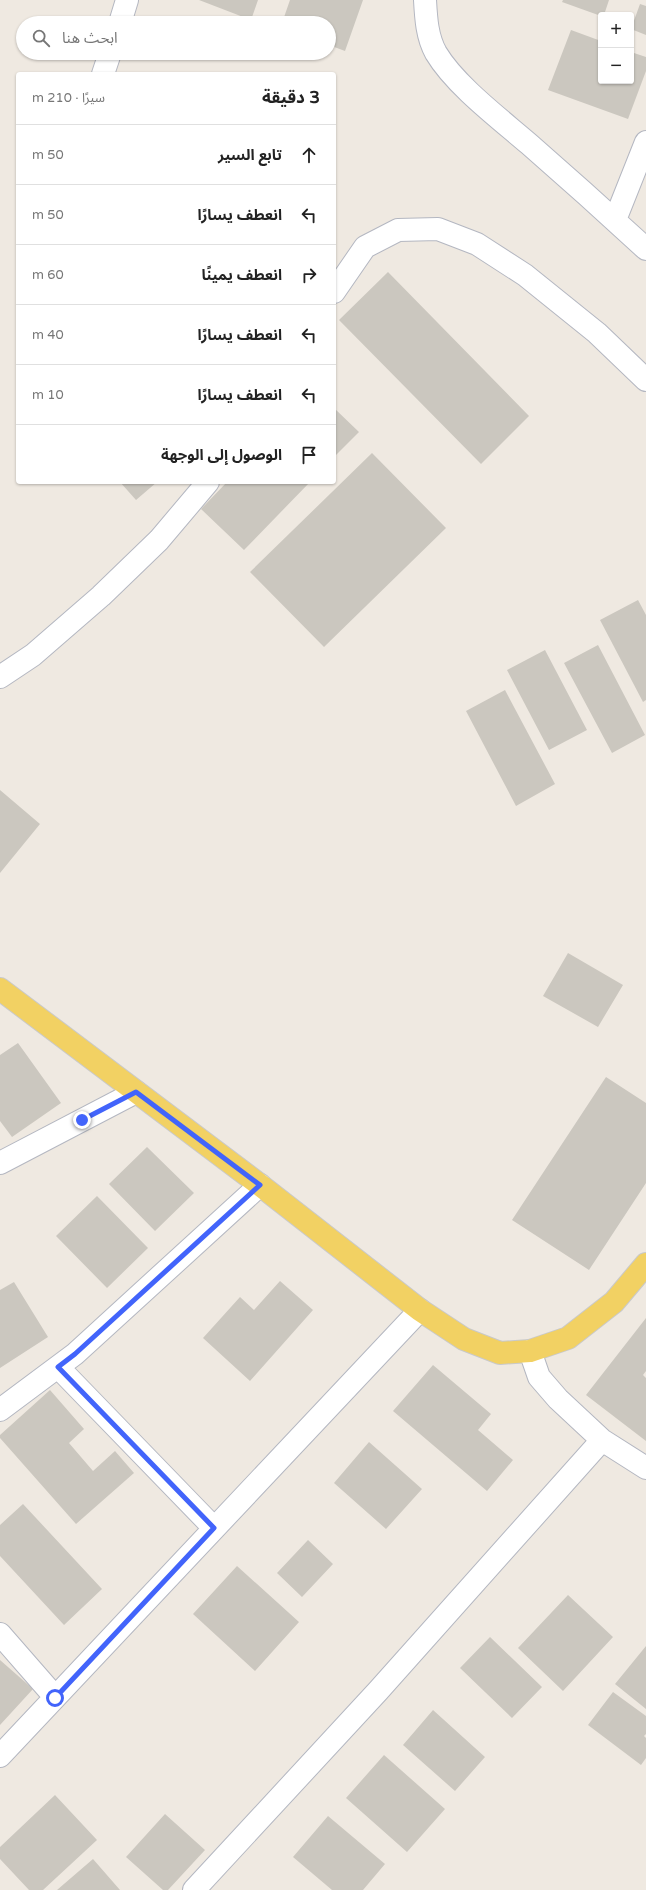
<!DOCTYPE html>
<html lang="ar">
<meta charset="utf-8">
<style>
body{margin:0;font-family:"Varela Round","Noto Sans Arabic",sans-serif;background:#f6f6f6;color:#222;direction:rtl}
.controls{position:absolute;right:12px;top:12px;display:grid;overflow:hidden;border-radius:4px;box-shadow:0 1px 3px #0004}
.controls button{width:36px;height:36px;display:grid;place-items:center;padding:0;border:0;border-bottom:1px solid #e0e0e0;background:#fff;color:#222;font:20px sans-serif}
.stop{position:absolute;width:12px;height:12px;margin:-9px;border:3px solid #4264fb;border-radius:50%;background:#fff}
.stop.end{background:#4264fb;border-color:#fff;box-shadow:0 1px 4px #0008}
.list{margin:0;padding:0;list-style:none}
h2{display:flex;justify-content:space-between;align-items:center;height:52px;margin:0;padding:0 16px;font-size:17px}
h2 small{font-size:13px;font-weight:400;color:#767676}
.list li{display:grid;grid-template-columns:26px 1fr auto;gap:12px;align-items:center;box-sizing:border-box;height:60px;padding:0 16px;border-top:1px solid #e0e0e0}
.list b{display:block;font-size:15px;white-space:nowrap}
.list em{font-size:13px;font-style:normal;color:#767676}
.icon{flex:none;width:22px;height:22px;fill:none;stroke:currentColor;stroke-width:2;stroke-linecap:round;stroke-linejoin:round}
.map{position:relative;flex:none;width:646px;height:1890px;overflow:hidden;direction:ltr}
.search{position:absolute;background:#fff;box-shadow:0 1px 3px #0004;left:16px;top:16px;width:320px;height:44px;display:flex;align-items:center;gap:10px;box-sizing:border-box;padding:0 14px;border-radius:22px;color:#767676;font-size:15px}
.panel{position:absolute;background:#fff;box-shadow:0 1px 3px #0004;left:16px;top:72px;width:320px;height:412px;border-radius:4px;direction:rtl}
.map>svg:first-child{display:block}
.building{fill:#cbc7bf}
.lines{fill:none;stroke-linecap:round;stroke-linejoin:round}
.minor-casing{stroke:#b4b7c1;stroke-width:24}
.major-casing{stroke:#c9c9c9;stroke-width:24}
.minor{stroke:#fff;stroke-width:22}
.major{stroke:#f2d163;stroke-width:22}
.route{stroke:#4264fb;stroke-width:5}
</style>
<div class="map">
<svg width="646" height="1890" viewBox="0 0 646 1890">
<rect width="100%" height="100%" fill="#efe9e1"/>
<path class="building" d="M199,0H258L251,20Z
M290,0H363L345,51L329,45V23H282Z
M563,0H609L604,15L601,16L562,2Z
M640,4L646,6V35L631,29Z
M571,30L601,41V81H631V52L646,57V71L628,119L548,90Z
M388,272L529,416L481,464L339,320Z
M334,408L359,432L334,457Z
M372,453L446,528L324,647L250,572Z
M120,482H157L136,500Z
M227,482H310L244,550L201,509Z
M638,600L646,615V700L643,702L600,620Z
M598,645L645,735L612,753L564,663Z
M545,650L587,730L549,750L507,670Z
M505,690L555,784L516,806L466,711Z
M0,790L40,824L0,873Z
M568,953L623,985L598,1027L543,996Z
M18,1043L61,1103L12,1137L0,1121V1055Z
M606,1077L646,1103V1183L589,1270L512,1220Z
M147,1147L194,1193L155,1231L109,1184Z
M97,1196L148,1248L107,1288L56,1236Z
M280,1281L313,1310L250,1381L203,1338L240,1297L254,1310Z
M14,1282L48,1337L0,1368V1290Z
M646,1318V1371L643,1375L646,1378V1441L586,1395Z
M433,1365L491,1414L478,1430L513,1460L487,1491L393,1411Z
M50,1390L84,1429L69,1443L93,1471L115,1451L134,1473L76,1524L0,1438V1435Z
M369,1442L422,1489L386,1529L334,1483Z
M23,1504L102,1589L64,1625L0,1556V1525Z
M308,1540L333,1564L302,1597L277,1573Z
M237,1566L299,1622L255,1671L193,1614Z
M568,1595L613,1637L563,1691L518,1648Z
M490,1637L542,1687L512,1718L460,1668Z
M646,1646V1709L615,1684Z
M0,1660L33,1689L0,1725Z
M613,1692L646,1716V1734L644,1736L646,1738V1758L641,1765L588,1725Z
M433,1710L485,1757L455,1791L403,1745Z
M384,1755L445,1809L407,1852L346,1798Z
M55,1795L97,1840L43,1890H29L0,1859V1847Z
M165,1814L205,1850L168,1890H163L126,1857Z
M328,1816L385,1864L363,1890H332L293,1857Z
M93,1859L120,1890H57Z"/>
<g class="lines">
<g class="minor-casing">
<path id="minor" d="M425,0C426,18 427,37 436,53C455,85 500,119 529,144C568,178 607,213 646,249
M120,23L127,0
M103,74L110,53
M615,220L646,142
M334,292L365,247L398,230L438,229L477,244L525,275L597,333L646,380
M0,677L33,655L101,596L159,540L208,482
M0,1163L136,1092
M530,1351L539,1377L558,1399L602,1440L646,1468
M58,1367L214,1528
M0,1410L75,1354L260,1185
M0,1634L55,1697
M0,1756L420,1310
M194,1890L378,1691L602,1440"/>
</g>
<g class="major-casing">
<path id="major" d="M0,989L260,1185L420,1310L464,1339L500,1353L530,1351L568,1338L614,1302L646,1264"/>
</g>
<use href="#minor" class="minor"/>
<use href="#major" class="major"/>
</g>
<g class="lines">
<path class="route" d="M55,1698L214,1528L58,1367L75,1354L260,1185L136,1092L82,1120"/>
</g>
</svg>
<div class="controls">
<button>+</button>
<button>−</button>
</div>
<div class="stop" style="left:55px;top:1698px"></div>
<div class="stop end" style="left:82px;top:1120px"></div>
<div class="search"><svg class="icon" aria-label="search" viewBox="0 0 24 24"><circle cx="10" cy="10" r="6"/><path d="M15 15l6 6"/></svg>ابحث هنا</div>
<section class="panel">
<h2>3 دقيقة<small>سيرًا · 210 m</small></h2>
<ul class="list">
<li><svg class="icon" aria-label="ahead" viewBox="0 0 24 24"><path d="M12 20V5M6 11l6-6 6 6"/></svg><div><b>تابع السير</b></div><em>50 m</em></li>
<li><svg class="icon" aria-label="left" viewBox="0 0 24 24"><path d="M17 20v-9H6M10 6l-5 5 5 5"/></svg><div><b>انعطف يسارًا</b></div><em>50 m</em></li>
<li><svg class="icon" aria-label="right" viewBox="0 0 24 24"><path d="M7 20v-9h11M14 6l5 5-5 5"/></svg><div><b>انعطف يمينًا</b></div><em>60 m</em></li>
<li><svg class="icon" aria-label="left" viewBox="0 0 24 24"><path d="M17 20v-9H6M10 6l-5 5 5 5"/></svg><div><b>انعطف يسارًا</b></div><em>40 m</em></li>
<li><svg class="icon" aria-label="left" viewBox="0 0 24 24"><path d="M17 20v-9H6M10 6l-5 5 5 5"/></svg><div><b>انعطف يسارًا</b></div><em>10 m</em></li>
<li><svg class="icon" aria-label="arrive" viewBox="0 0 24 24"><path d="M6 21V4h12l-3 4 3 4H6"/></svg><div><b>الوصول إلى الوجهة</b></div></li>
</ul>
</section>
</div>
